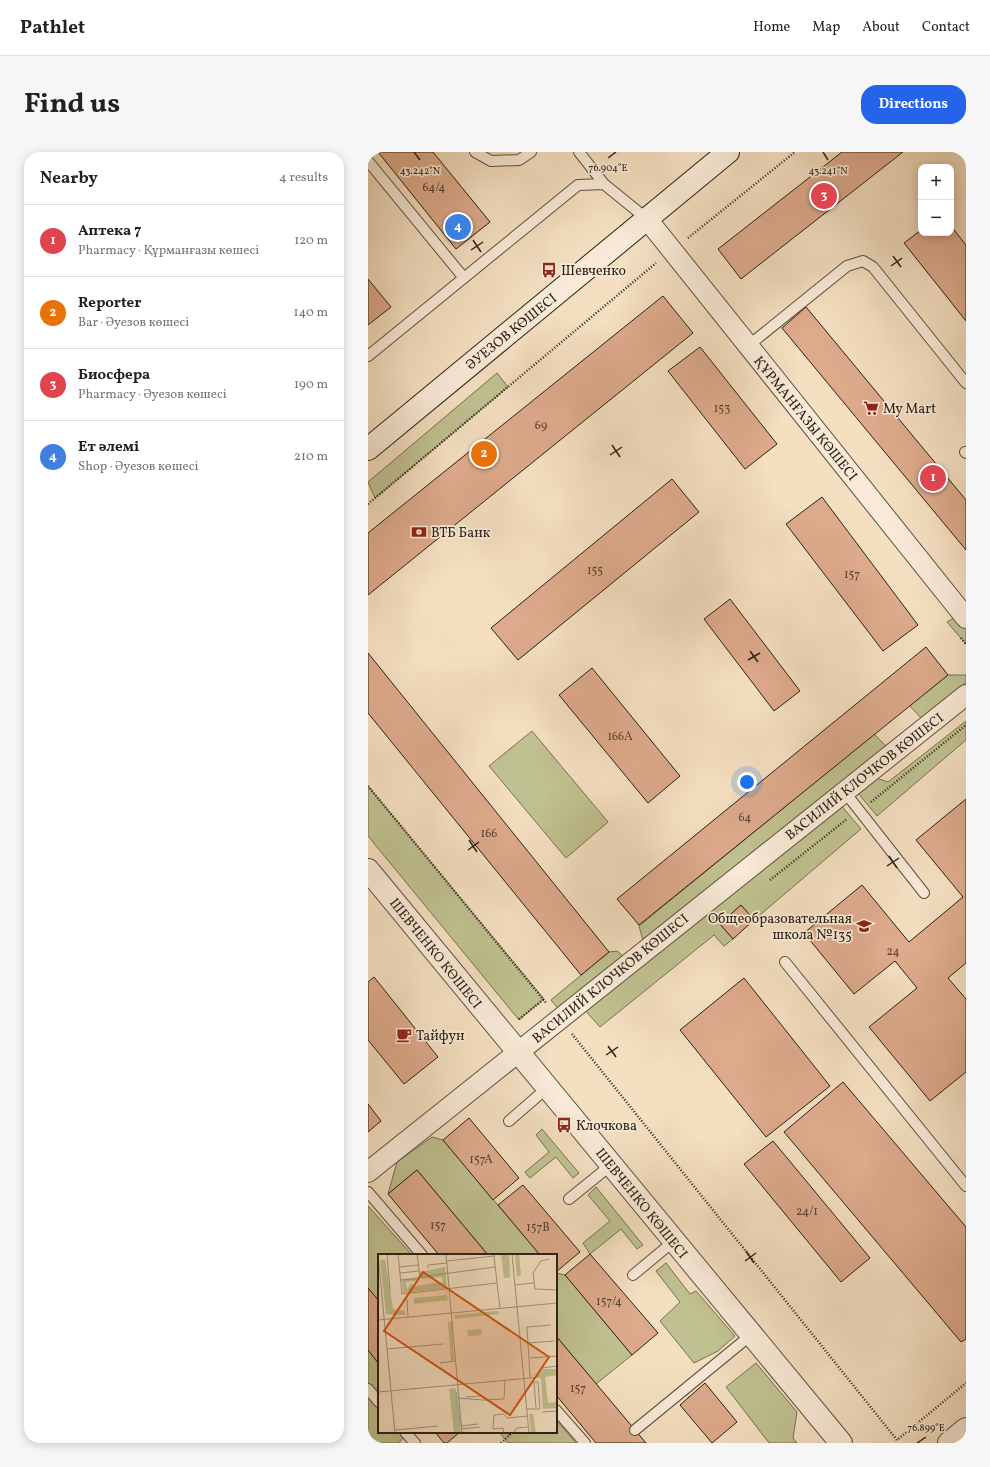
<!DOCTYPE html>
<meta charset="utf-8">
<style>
body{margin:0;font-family:Vollkorn,serif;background:#f6f6f6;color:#202124}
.controls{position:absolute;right:12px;top:12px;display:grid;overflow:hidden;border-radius:8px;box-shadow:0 2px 10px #0003}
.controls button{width:36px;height:36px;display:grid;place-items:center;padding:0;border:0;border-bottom:1px solid #e0e0e0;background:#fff;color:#202124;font:20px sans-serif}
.you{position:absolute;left:379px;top:630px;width:14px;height:14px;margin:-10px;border:3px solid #fff;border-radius:50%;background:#1a73e8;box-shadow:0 0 0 6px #1a73e833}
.badge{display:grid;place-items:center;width:26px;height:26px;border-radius:50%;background:#2563eb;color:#fff;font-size:13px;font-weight:700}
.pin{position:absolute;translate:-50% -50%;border:2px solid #fff;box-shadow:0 1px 4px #0006}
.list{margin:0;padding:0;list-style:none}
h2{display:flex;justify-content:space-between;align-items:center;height:52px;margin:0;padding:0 16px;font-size:17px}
h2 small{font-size:13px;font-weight:400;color:#757577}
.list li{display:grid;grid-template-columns:26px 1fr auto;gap:12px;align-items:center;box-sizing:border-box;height:72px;padding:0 16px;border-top:1px solid #e0e0e0}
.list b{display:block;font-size:15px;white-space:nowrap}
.list p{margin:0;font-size:13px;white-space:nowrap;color:#757577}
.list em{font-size:13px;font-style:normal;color:#757577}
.map{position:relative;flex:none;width:598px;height:1291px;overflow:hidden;border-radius:16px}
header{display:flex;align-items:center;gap:24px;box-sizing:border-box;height:56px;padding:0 20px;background:#fff;border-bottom:1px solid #e0e0e0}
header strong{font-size:19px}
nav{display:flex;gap:22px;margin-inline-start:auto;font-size:14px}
.intro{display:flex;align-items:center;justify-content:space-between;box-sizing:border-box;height:96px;padding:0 24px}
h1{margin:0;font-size:28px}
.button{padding:10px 18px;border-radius:16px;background:#2563eb;color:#fff;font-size:14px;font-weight:700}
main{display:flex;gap:24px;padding:0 24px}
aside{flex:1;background:#fff;border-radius:16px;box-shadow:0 2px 10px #0003}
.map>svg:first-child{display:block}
.green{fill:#c0c190;stroke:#767052}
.building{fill:#ddaa8b;stroke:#2c2013}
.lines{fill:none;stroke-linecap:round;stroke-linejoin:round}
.service-casing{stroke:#5e503e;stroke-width:12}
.minor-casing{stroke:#5e503e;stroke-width:22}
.tertiary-casing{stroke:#5e503e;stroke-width:24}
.secondary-casing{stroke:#2c2013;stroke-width:24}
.path{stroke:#2c2013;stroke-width:2.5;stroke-dasharray:1 2;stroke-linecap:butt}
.service{stroke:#f8ead7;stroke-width:10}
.minor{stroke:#f8ead7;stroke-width:20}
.tertiary{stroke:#f8ead7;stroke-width:22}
.secondary{stroke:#f8ead7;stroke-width:22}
.ticks{fill:none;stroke:#2c2013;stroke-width:1.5}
.labels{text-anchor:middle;stroke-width:3.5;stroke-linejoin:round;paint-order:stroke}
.number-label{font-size:12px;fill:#584231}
.poi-label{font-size:14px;fill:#2c2013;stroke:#f8ead7;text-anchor:start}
.street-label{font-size:14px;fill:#2c2013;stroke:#f8ead7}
.inset-river{fill:none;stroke:#9cbcb4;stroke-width:2}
.inset-road{fill:none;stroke:#a4937b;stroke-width:1}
.view{fill:#d5530d;fill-opacity:0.15;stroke:#d5530d;stroke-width:2}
.inset-edge{fill:none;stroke:#2c2013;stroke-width:2}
.ticks-label{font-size:10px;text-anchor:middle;fill:#2c2013;stroke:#f8ead7;stroke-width:3.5;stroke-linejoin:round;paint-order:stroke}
</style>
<header>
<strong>Pathlet</strong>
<nav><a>Home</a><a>Map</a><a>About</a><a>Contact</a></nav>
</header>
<div class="intro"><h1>Find us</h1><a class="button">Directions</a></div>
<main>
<aside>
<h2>Nearby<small>4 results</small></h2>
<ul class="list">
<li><span class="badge" style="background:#e0444e">1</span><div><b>Аптека 7</b><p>Pharmacy · Құрманғазы көшесі</p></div><em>120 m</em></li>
<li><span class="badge" style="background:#e8710a">2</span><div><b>Reporter</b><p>Bar · Әуезов көшесі</p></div><em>140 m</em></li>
<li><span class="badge" style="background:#e0444e">3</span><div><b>Биосфера</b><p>Pharmacy · Әуезов көшесі</p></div><em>190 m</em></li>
<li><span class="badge" style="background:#3f7fe0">4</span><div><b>Ет әлемі</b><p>Shop · Әуезов көшесі</p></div><em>210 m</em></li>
</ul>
</aside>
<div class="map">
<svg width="598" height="1291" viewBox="0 0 598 1291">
<rect width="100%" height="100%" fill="#f4dfc1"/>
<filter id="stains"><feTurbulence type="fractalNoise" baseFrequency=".005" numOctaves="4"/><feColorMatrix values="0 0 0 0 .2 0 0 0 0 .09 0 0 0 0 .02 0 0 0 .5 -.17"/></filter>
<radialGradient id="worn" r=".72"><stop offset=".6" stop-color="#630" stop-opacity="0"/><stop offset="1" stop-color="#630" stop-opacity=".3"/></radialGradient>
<path class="green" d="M129,221L140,235L7,346L0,330Z
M594,461L598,466V492L579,470Z
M580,523H598V531L553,566L541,553Z
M598,569V588L509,664L489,640L508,626L520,630Z
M164,579L240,670L198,706L121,614Z
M506,582L519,595L276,792L271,774Z
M0,634L176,847L151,868L0,684Z
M472,652L493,677L386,768L373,753L352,772L365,787L356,794L346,783L232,875L214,855Z
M249,799L259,807L192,859L183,848L241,800Z
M174,977L211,1021L205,1026L188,1005L162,1026L157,1020L181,1000L168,983Z
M64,985L75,988L172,1103H120L49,1018L20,1042L29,1010Z
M228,1035L275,1093L269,1097L253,1077L222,1102L215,1091L242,1069L220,1043Z
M0,1054L44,1103H11V1149L0,1136Z
M298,1111L322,1142L328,1139L367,1184L350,1199L326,1211L292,1169L312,1150L288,1119Z
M188,1121L197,1123L264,1203L228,1232L188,1184Z
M0,1198L11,1212V1280H39L31,1291H0Z
M388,1211L429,1260L425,1286L429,1291H401L358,1235Z
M188,1268L208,1291H140L131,1280H188Z"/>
<path class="building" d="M10,0H65L122,70L88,97Z
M474,0H535L373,127L350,97Z
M583,74L598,93V169L536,91L553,78V81H583Z
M0,127L23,155L0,173Z
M295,144L325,181L0,443V381Z
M438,155L598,348V398L414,176Z
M332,195L409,292L377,317L300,219Z
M304,327L331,360L150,508L123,476Z
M454,345L550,473L515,499L418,372Z
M362,447L432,539L406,559L336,467Z
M558,495L580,523L271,773L249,747Z
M0,501L241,800L213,823L0,561Z
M224,516L312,624L280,651L191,543Z
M598,647V811L580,826L598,847V920L562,949L501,875L549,836L527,809L486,842L436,781L494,733L541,790L595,745L548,688Z
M373,753L386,768L365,787L352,772Z
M6,825L70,905L36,932L0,888V830Z
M376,826L462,934L398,985L312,878Z
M475,930L598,1075V1187L593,1190L416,980Z
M0,952L13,969L0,980Z
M101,966L151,1026L125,1048L75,988Z
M405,989L502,1106L473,1130L376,1012Z
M49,1018L120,1103H71L20,1042Z
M155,1033L212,1100L188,1120V1103H172L130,1053Z
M222,1102L290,1181L264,1203L197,1123Z
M0,1136L11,1149V1212L0,1198Z
M188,1184L278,1291H228L188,1243Z
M337,1231L369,1270L344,1291L312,1253Z
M67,1280H92L79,1291H76Z"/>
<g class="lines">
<g class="service-casing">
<path id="service" d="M107,0L123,9L151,8L163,0
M211,0L236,32
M0,9L96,126
M380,194L479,114L495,109L505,115L598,231
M0,204L210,33L236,32L279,67
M597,300L598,301
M476,639L556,741
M417,810L598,1034
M141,969L179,936
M0,1040L54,1103
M201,1047L243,1013
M265,1123L306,1089
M0,1237L11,1250
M188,1258L217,1291
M267,1278L383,1183
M37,1280L47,1291"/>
</g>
<g class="minor-casing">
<path id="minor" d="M279,67L598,466
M0,1020L598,543"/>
</g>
<g class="tertiary-casing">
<path id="tertiary" d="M0,718L473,1291
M581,1291L598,1277"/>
</g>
<g class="secondary-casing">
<path id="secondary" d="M0,297L360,0"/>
</g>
<path class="path" d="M320,86L427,0
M0,352L288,111
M593,486L598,492
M0,634L179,852
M503,650L598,573
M402,728L479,667
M151,867L176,847
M204,882L529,1288L598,1231
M139,1280L142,1283
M133,1291L145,1280"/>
<use href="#service" class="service"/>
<use href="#minor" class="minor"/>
<use href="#tertiary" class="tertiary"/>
<use href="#secondary" class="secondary"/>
</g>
<path class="ticks" d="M46,0L52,8M455,0L460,8M240,6L248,0M105,88L113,100M103,98L115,90M525,104L533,115M523,114L534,106M244,293L252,305M242,303L254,295M382,499L390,510M380,508L392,501M101,688L109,700M100,698L111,690M521,704L529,716M519,714L531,706M240,894L248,905M238,903L250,895M378,1099L386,1111M377,1109L388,1101M549,1291L558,1285"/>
<defs>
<g id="bus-bare" transform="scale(1.2)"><path d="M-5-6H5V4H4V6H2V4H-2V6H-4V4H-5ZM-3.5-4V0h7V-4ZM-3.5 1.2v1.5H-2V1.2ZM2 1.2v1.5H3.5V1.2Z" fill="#8f2418" stroke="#f8ead7" stroke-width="2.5" paint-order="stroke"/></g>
<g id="supermarket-bare" transform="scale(1.2)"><path d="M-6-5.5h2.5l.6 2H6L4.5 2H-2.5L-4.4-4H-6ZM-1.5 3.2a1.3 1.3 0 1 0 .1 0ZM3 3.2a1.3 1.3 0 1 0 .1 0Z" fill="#8f2418" stroke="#f8ead7" stroke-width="2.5" paint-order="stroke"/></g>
<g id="bank-bare" transform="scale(1.2)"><path d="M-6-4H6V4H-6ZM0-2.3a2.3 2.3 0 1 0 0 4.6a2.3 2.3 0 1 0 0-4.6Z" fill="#8f2418" stroke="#f8ead7" stroke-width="2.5" paint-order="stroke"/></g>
<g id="school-bare" transform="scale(1.2)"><path d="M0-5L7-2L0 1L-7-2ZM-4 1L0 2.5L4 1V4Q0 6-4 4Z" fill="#8f2418" stroke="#f8ead7" stroke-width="2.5" paint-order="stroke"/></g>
<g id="cafe-bare" transform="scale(1.2)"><path d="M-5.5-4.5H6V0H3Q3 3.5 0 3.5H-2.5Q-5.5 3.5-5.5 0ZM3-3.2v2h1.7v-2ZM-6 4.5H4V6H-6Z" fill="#8f2418" stroke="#f8ead7" stroke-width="2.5" paint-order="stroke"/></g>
</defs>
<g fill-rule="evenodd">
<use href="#bus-bare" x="181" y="118"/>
<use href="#supermarket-bare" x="503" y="256"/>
<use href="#bank-bare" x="51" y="380"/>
<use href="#school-bare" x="496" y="774"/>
<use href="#cafe-bare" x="36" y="883"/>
<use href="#bus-bare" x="196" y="973"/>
</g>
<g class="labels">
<g class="number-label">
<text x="66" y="39">64/4</text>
<text x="354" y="260">153</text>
<text x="173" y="277">69</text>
<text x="227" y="422">155</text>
<text x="484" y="426">157</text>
<text x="252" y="588">166А</text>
<text x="377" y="669">64</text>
<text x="121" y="685">166</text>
<text x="525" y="803">24</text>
<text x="113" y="1011">157А</text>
<text x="439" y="1063">24/1</text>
<text x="70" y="1077">157</text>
<text x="170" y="1079">157В</text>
<text x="241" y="1153">157/4</text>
<text x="210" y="1240">157</text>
</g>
<g class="poi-label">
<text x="193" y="123">Шевченко</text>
<text x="515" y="261">My Mart</text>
<text x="63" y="385">ВТБ Банк</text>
<text x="484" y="771" text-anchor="end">Общеобразовательная<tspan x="484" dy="16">школа №135</tspan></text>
<text x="48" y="888">Тайфун</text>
<text x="208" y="978">Клочкова</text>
</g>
<g class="street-label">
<text transform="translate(143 179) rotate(-39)" y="5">ӘУЕЗОВ КӨШЕСІ</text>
<text transform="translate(438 266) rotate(51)" y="5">ҚҰРМАНҒАЗЫ КӨШЕСІ</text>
<text transform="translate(496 624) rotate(-38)" y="5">ВАСИЛИЙ КЛОЧКОВ КӨШЕСІ</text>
<text transform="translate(68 801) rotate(51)" y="5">ШЕВЧЕНКО КӨШЕСІ</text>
<text transform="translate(242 826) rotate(-39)" y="5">ВАСИЛИЙ КЛОЧКОВ КӨШЕСІ</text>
<text transform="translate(274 1051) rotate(51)" y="5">ШЕВЧЕНКО КӨШЕСІ</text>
</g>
</g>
<g transform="translate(10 1102)">
<rect width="179" height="179" fill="#f4dfc1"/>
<path d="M123,0H131L132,23L128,24H126ZM137,0H141L143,21L139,23ZM7,5L15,55L27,57V61L8,60L2,6ZM67,13L69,34L25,39L24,25L40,23L39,27L28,28L29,35L33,29L36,32L65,28L64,23L44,25L42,18ZM68,37L70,46L36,50V44L68,41ZM120,57L121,60L77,65L76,61ZM70,68H74L76,106L73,107ZM103,75L104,81L90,82L89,76ZM165,115H179V121L167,123L170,149L179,148V154L165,155L163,124H160ZM77,134L78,136L83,179H76L71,135ZM151,160H155L158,179H153Z" fill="#c0c190"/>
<path class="inset-river" d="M78,138L82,172"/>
<path class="inset-road" d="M0,0L17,179M9,0L12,37M20,0L24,40L119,29L122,54M39,0L42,23L117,13M68,0L84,179M134,0L151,179M116,1L119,29M171,5L163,7L155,19L157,35L179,36M69,7L116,2M22,13L40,11M50,14V11L69,9M22,19L41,17M23,26L38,25M137,31L156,29M29,45L30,63M0,66L179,49M151,89L176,87M9,95L65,90M152,104L179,102M62,109L77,107M152,124L160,123L164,114L179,112M0,138L152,124L149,73L173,71M88,143L102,142M80,144L105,146L126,145L127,127M149,155H162L160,128H156L158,154M164,158L179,157M83,172L100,170M83,175L102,173M17,176L60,172M126,179L125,174L115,175L116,161L126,160L129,164L149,162M136,179L138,174L150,173"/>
<path class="view" d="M45,18L171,103L132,161L6,77Z"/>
<rect width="179" height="179" class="inset-edge"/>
</g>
<g class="ticks-label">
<text x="240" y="19">76.904°E</text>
<text x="52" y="22">43.242°N</text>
<text x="460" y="22">43.241°N</text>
<text x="558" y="1279">76.899°E</text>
</g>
<rect width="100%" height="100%" filter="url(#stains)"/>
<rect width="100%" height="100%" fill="url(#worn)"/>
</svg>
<div class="controls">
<button>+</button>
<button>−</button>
</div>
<div class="you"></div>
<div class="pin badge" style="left:565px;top:326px;background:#e0444e">1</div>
<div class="pin badge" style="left:116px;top:302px;background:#e8710a">2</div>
<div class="pin badge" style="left:456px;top:44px;background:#e0444e">3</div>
<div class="pin badge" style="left:90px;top:75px;background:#3f7fe0">4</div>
</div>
</main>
